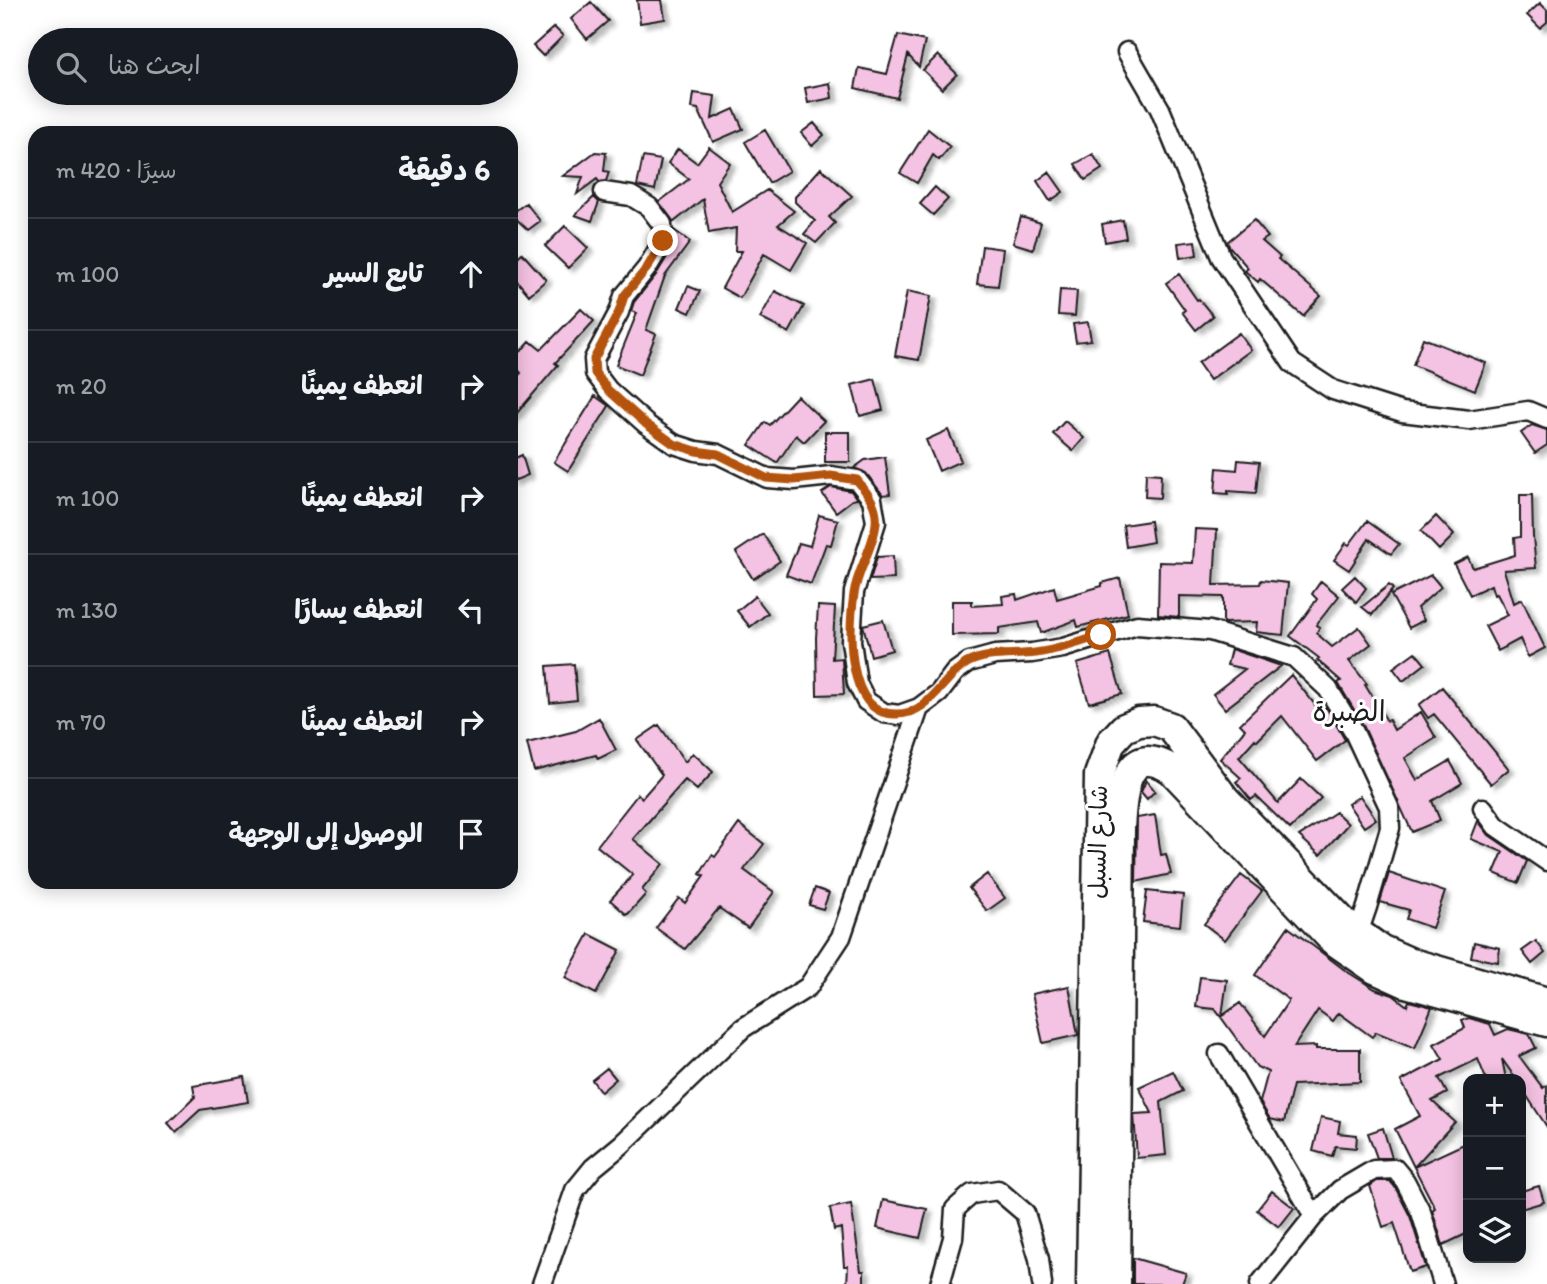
<!DOCTYPE html>
<html lang="ar">
<meta charset="utf-8">
<style>
body{margin:0;font-family:Itim,"Playpen Sans Arabic",sans-serif;background:#242831;color:#f1f3f6;direction:rtl}
.controls{position:absolute;right:21px;bottom:21px;display:grid;overflow:hidden;border-radius:14px;box-shadow:0 4px 18px #0003}
.controls button{width:63px;height:63px;display:grid;place-items:center;padding:0;border:0;border-bottom:2px solid #363941;background:#171b24;color:#f1f3f6;font:35px sans-serif}
.stop{position:absolute;width:21px;height:21px;margin:-16px;border:5px solid #b45309;border-radius:50%;background:#fff}
.stop.end{background:#b45309;border-color:#fff;box-shadow:0 2px 7px #0008}
.list{margin:0;padding:0;list-style:none}
h2{display:flex;justify-content:space-between;align-items:center;height:91px;margin:0;padding:0 28px;font-size:30px}
h2 small{font-size:23px;font-weight:400;color:#9ea1a6}
.list li{display:grid;grid-template-columns:46px 1fr auto;gap:21px;align-items:center;box-sizing:border-box;height:112px;padding:0 28px;border-top:2px solid #363941}
.list b{display:block;font-size:26px;white-space:nowrap}
.list em{font-size:23px;font-style:normal;color:#9ea1a6}
.icon{flex:none;width:38px;height:38px;fill:none;stroke:currentColor;stroke-width:2;stroke-linecap:round;stroke-linejoin:round}
.map{position:relative;flex:none;width:1547px;height:1284px;overflow:hidden;direction:ltr}
.search{position:absolute;background:#171b24;box-shadow:0 4px 18px #0003;left:28px;top:28px;width:490px;height:77px;display:flex;align-items:center;gap:18px;box-sizing:border-box;padding:0 24px;border-radius:38px;color:#9ea1a6;font-size:26px}
.panel{position:absolute;background:#171b24;box-shadow:0 4px 18px #0003;left:28px;top:126px;width:490px;height:763px;border-radius:21px;direction:rtl}
.map>svg:first-child{display:block}
.building{fill:#f4c2e2;stroke:#1c1c1c;stroke-width:2;filter:url(#shadow)}
.lines{fill:none;stroke-linecap:round;stroke-linejoin:round}
.street-casing{stroke:#1c1c1c;stroke-width:23}
.primary-casing{stroke:#1c1c1c;stroke-width:33}
.street{stroke:#fff;stroke-width:18}
.primary{stroke:#fff;stroke-width:28}
.route{stroke:#b45309;stroke-width:9}
.labels{text-anchor:middle;stroke-width:6;stroke-linejoin:round;paint-order:stroke}
.street-label{font-size:24px;fill:#1c1c1c;stroke:#fff}
.quarter-label{font-size:28px;fill:#1c1c1c;stroke:#fff}
</style>
<div class="map">
<svg width="1547" height="1284" viewBox="0 0 1547 1284">
<defs>
<filter id="shadow"><feDropShadow dx="5.5" dy="3.5" stdDeviation="2" flood-color="#0004"/></filter>
</defs>
<rect width="100%" height="100%" fill="#fff"/>
<filter id="ink" filterUnits="userSpaceOnUse"><feTurbulence type="fractalNoise" baseFrequency=".0143" numOctaves="2"/><feDisplacementMap in="SourceGraphic" scale="14" xChannelSelector="R" yChannelSelector="G"/><feConvolveMatrix kernelMatrix="1 2 1 2 8 2 1 2 1" color-interpolation-filters="sRGB"/></filter>
<g filter="url(#ink)">
<path class="building" d="M637,0H662L665,19L640,23Z
M591,2L608,21L587,39L571,19Z
M1540,3L1547,10V22L1540,28L1527,15Z
M554,27L563,36L543,56L533,46Z
M898,35L925,41L919,67L908,55L897,98L855,88L859,68L887,74Z
M938,55L957,74L942,89L923,70Z
M830,83L832,98L808,103L805,88Z
M694,93L715,96L712,119L734,109L743,129L713,142L698,109L692,108Z
M814,123L824,135L812,146L801,133Z
M928,129L950,147L939,160L933,155L917,183L900,173Z
M765,130L789,171L769,183L745,142Z
M709,147L730,163L717,182L732,212L767,190L794,211L778,225L807,243L791,270L764,254L740,298L722,288L742,251H735L736,228L709,233L703,199L674,222L659,202L689,179L668,163L678,149L697,163Z
M595,152L606,153L604,171L609,172L606,181L599,182L597,179L577,194L583,177L563,176Z
M1093,154L1102,169L1085,180L1075,164Z
M643,157L661,160L655,190L637,186Z
M821,168L852,196L829,217L835,223L816,243L804,234L815,221L795,202V197Z
M1049,172L1063,192L1050,201L1037,181Z
M935,187L948,199L933,215L920,204Z
M594,197L599,202L592,221L575,215Z
M526,203L540,221L528,230L511,214Z
M1021,217L1041,223L1033,249L1013,243Z
M1123,220L1126,238L1105,242L1102,224Z
M1254,220L1268,237L1262,241L1280,257L1278,259L1321,296L1303,316L1260,279L1258,282L1245,271L1248,268L1229,246L1227,242Z
M565,226L588,248L568,268L545,246Z
M674,230L690,242L665,276L646,330L656,334L640,375L616,365L637,313L631,311L634,302L656,275L673,247Z
M1195,241L1197,255L1180,258L1178,243Z
M982,246L1003,249L998,286L977,284Z
M522,253L546,280L529,295L511,274V263Z
M1179,274L1197,300L1199,299L1213,316L1196,330L1182,312L1185,310L1166,283Z
M688,286L700,291L690,313L679,308Z
M1060,290L1077,291L1075,316L1058,315Z
M775,291L804,306L789,333L760,318Z
M907,291L931,296L919,360L895,356Z
M581,309L594,321L555,363L558,365L511,420V383L521,373L511,362L530,341L541,350Z
M1088,322L1091,340L1076,342L1073,324Z
M1239,333L1251,350L1210,380L1198,363Z
M1423,338L1486,363L1475,390L1413,365Z
M875,379L883,410L860,416L852,385Z
M595,396L609,406L568,471L554,462Z
M797,396L824,421L804,442L796,435L777,463L749,445L765,422L770,425Z
M1065,421L1084,438L1073,451L1053,434Z
M1532,425L1547,430V445L1535,453L1521,433Z
M948,430L961,461L939,471L926,440Z
M825,432H850V462H825Z
M522,455L528,475L511,482V460Z
M885,457L890,494L883,495L866,473L854,468L865,460Z
M1238,460L1259,462L1256,493L1228,491V494L1215,493L1217,468L1237,470Z
M1146,473L1161,474L1160,498L1145,497Z
M831,487L851,491L857,499L852,500L836,512L822,493Z
M1520,495H1532L1533,537L1536,568L1504,570L1514,603L1522,599L1545,648L1528,657L1520,639L1498,651L1485,626L1508,615L1497,594L1494,595L1491,585L1470,595L1454,564L1468,557L1473,568L1515,555L1514,538L1520,537Z
M819,515L838,520L831,545L826,544L811,584L786,575L799,543L810,546Z
M1436,516L1454,535L1439,550L1421,531Z
M1150,521L1153,542L1126,547L1123,525Z
M1367,521L1399,544L1391,554L1369,539L1349,570L1334,560L1346,543L1349,545Z
M1195,529L1217,530L1214,585L1260,584L1261,580L1288,583L1283,635L1256,632L1257,622L1223,623V597L1179,596V617L1158,615L1159,562L1193,563Z
M763,534L780,561L753,579L736,552Z
M893,556L894,579L870,580L877,557Z
M1431,575L1441,587L1417,608L1424,620L1409,628L1391,595Z
M1355,576L1366,588L1356,602L1342,588Z
M1120,578L1128,614L1078,627L1076,620L1041,633L1038,622L999,628V634L952,635V601H972V606L1003,604L1002,596L1016,594L1017,600L1054,587L1057,599L1102,586V583Z
M1321,581L1339,596L1316,625L1320,628L1316,633L1332,647L1359,627L1371,644L1349,661L1367,684L1365,685L1387,721L1389,720L1394,730L1421,712L1436,738L1405,758L1417,780L1450,761L1462,783L1432,801L1440,820L1412,832L1362,723L1338,683L1341,681L1317,660L1319,658L1290,636L1317,599L1312,594Z
M1389,585L1393,589L1372,615L1362,607Z
M755,596L768,613L750,627L737,611Z
M818,606L835,607L832,659L842,658L844,694L817,695L816,638Z
M883,620L892,650L871,656L863,625Z
M1231,649L1281,666L1225,709L1213,694L1245,669L1227,665Z
M1415,652L1425,664L1403,681L1393,668Z
M1110,654L1122,694L1089,703L1077,664Z
M574,664L577,700L550,703L547,666Z
M1291,675L1320,711L1326,707L1345,740L1317,761L1282,716L1257,741L1255,739L1239,757L1278,803L1301,779L1321,798L1290,829L1256,796L1251,800L1236,782L1241,778L1220,759L1245,729L1240,724Z
M1442,687L1509,769L1491,784L1434,714L1428,718L1419,705Z
M599,718L616,750L598,759L596,755L534,771L527,743L576,731Z
M659,725L685,762L693,753L713,772L697,790L685,780L633,839L663,864L642,890L646,894L627,915L610,900L633,875L597,846L638,794L642,798L662,775L637,740Z
M1146,780L1155,791L1147,799L1141,792Z
M1360,796L1376,819L1364,827L1348,804Z
M1336,812L1348,824L1320,855L1299,836Z
M1155,815L1161,855L1166,854L1171,874L1136,882L1137,818Z
M1478,821L1489,835L1527,861L1518,883L1494,873L1503,852L1471,839Z
M739,824L764,844L744,870L774,892L748,928L719,908L685,949L656,928L679,898L685,903L704,876L700,874L712,855L715,857Z
M1389,873L1445,892L1432,928L1406,919L1409,910L1380,902Z
M987,874L1005,898L987,911L969,888Z
M1241,875L1262,891L1225,940L1204,924Z
M815,888L829,893L823,909L809,905Z
M1147,891L1183,895L1180,926L1143,922Z
M1288,927L1346,971L1375,989L1393,995L1407,1006L1409,1001L1432,1007L1415,1048L1376,1032L1372,1037L1339,1013L1333,1021L1318,1010L1294,1047L1316,1046V1049H1360V1082L1293,1085L1284,1122L1270,1119L1260,1102L1268,1072L1257,1067L1215,1009L1196,1007L1200,977L1227,980L1222,1016L1240,1003L1265,1036L1289,1000L1255,975Z
M589,934L620,950L596,994L565,978Z
M1536,941L1545,953L1532,964L1522,951Z
M1474,942L1500,948L1498,962L1471,957Z
M1069,986L1078,1035L1043,1043L1032,994Z
M1469,1018L1490,1024L1495,1035L1508,1029L1529,1034L1536,1048L1519,1056L1543,1088L1547,1085V1127L1521,1087V1079H1516L1502,1059L1506,1079H1486L1478,1059L1439,1078L1447,1093L1432,1101L1455,1122L1414,1167L1395,1129L1420,1116L1401,1081L1443,1059L1434,1044L1465,1028L1462,1020Z
M607,1068L616,1079L601,1092L592,1080Z
M1173,1071L1183,1091L1161,1102L1166,1155L1137,1158L1134,1114L1152,1113L1139,1087Z
M244,1077L248,1102L200,1110L176,1132L168,1123L195,1097L193,1086Z
M1321,1117L1340,1121L1338,1133L1357,1135L1356,1148L1335,1146L1332,1156L1313,1151Z
M1383,1128L1392,1158H1377L1368,1133Z
M1468,1142V1233L1443,1245L1432,1210L1435,1208L1414,1167Z
M1377,1181H1390L1395,1187L1410,1216L1426,1267L1410,1272L1394,1223L1383,1227L1370,1186Z
M1539,1186L1544,1202L1521,1209V1191Z
M1272,1191L1294,1208L1279,1227L1257,1210Z
M883,1200L927,1209L920,1238L877,1228Z
M851,1204L861,1271H864V1284H847L848,1266H844L841,1228L834,1230L830,1208Z
M1133,1258L1186,1273L1182,1284H1133Z"/>
<g class="lines">
<g class="street-casing">
<path id="street" d="M1127,52L1160,109L1221,257L1292,363L1333,390L1402,412L1469,420L1528,411L1547,419
M604,192L631,196L649,207L662,224L663,241L647,268L624,296L619,312L594,359L595,373L608,390L646,424L674,444L696,451L718,454L767,478L794,480L831,476L857,480L872,499L876,522L854,592L851,641L857,683L866,701L884,713L899,715L919,708L939,693L955,672L969,662L995,655L1032,653L1063,648L1137,625L1210,631L1294,657L1328,689L1352,728L1389,807L1390,828L1367,907L1356,939
M1483,808L1496,826L1547,861
M1219,1054L1314,1216
M542,1284L575,1190L593,1168L621,1145L743,1028L808,987L841,937L919,708
M940,1284L953,1238L955,1209L972,1194L998,1190L1025,1213L1039,1259L1042,1284
M1260,1284L1314,1216L1340,1190L1374,1170L1395,1169L1405,1181L1421,1212L1443,1284"/>
</g>
<g class="primary-casing">
<path id="primary" d="M1091,1284L1099,775L1111,742L1124,728L1139,722L1154,721L1171,727L1225,799L1344,923L1380,949L1412,963L1547,1002
M1116,1284L1120,829C1122,796 1124,740 1171,769L1333,940L1375,969L1406,983L1547,1022"/>
</g>
<use href="#street" class="street"/>
<use href="#primary" class="primary"/>
</g>
</g>
<g class="lines" filter="url(#ink)">
<path class="route" d="M663,241L647,268L624,296L619,312L594,359L595,373L608,390L646,424L674,444L696,451L718,454L766,478L794,480L831,476L857,480C867,493 878,505 876,523C874,547 857,570 854,594C849,628 845,715 896,714C931,714 941,678 967,663C988,652 1013,656 1035,653C1058,650 1079,643 1101,635"/>
</g>
<g class="labels">
<g class="street-label">
<text transform="translate(1098 842) rotate(-89)" y="8">شارع السبل</text>
</g>
<g class="quarter-label">
<text x="1349" y="721">الضبرة</text>
</g>
</g>
</svg>
<div class="controls">
<button>+</button>
<button>−</button>
<button><svg class="icon" aria-label="layers" viewBox="0 0 24 24"><path d="M12 4l9 5-9 5-9-5zM3 14l9 5 9-5"/></svg></button>
</div>
<div class="stop" style="left:1101px;top:635px"></div>
<div class="stop end" style="left:663px;top:241px"></div>
<div class="search"><svg class="icon" aria-label="search" viewBox="0 0 24 24"><circle cx="10" cy="10" r="6"/><path d="M15 15l6 6"/></svg>ابحث هنا</div>
<section class="panel">
<h2>6 دقيقة<small>سيرًا · 420 m</small></h2>
<ul class="list">
<li><svg class="icon" aria-label="ahead" viewBox="0 0 24 24"><path d="M12 20V5M6 11l6-6 6 6"/></svg><div><b>تابع السير</b></div><em>100 m</em></li>
<li><svg class="icon" aria-label="right" viewBox="0 0 24 24"><path d="M7 20v-9h11M14 6l5 5-5 5"/></svg><div><b>انعطف يمينًا</b></div><em>20 m</em></li>
<li><svg class="icon" aria-label="right" viewBox="0 0 24 24"><path d="M7 20v-9h11M14 6l5 5-5 5"/></svg><div><b>انعطف يمينًا</b></div><em>100 m</em></li>
<li><svg class="icon" aria-label="left" viewBox="0 0 24 24"><path d="M17 20v-9H6M10 6l-5 5 5 5"/></svg><div><b>انعطف يسارًا</b></div><em>130 m</em></li>
<li><svg class="icon" aria-label="right" viewBox="0 0 24 24"><path d="M7 20v-9h11M14 6l5 5-5 5"/></svg><div><b>انعطف يمينًا</b></div><em>70 m</em></li>
<li><svg class="icon" aria-label="arrive" viewBox="0 0 24 24"><path d="M6 21V4h12l-3 4 3 4H6"/></svg><div><b>الوصول إلى الوجهة</b></div></li>
</ul>
</section>
</div>
